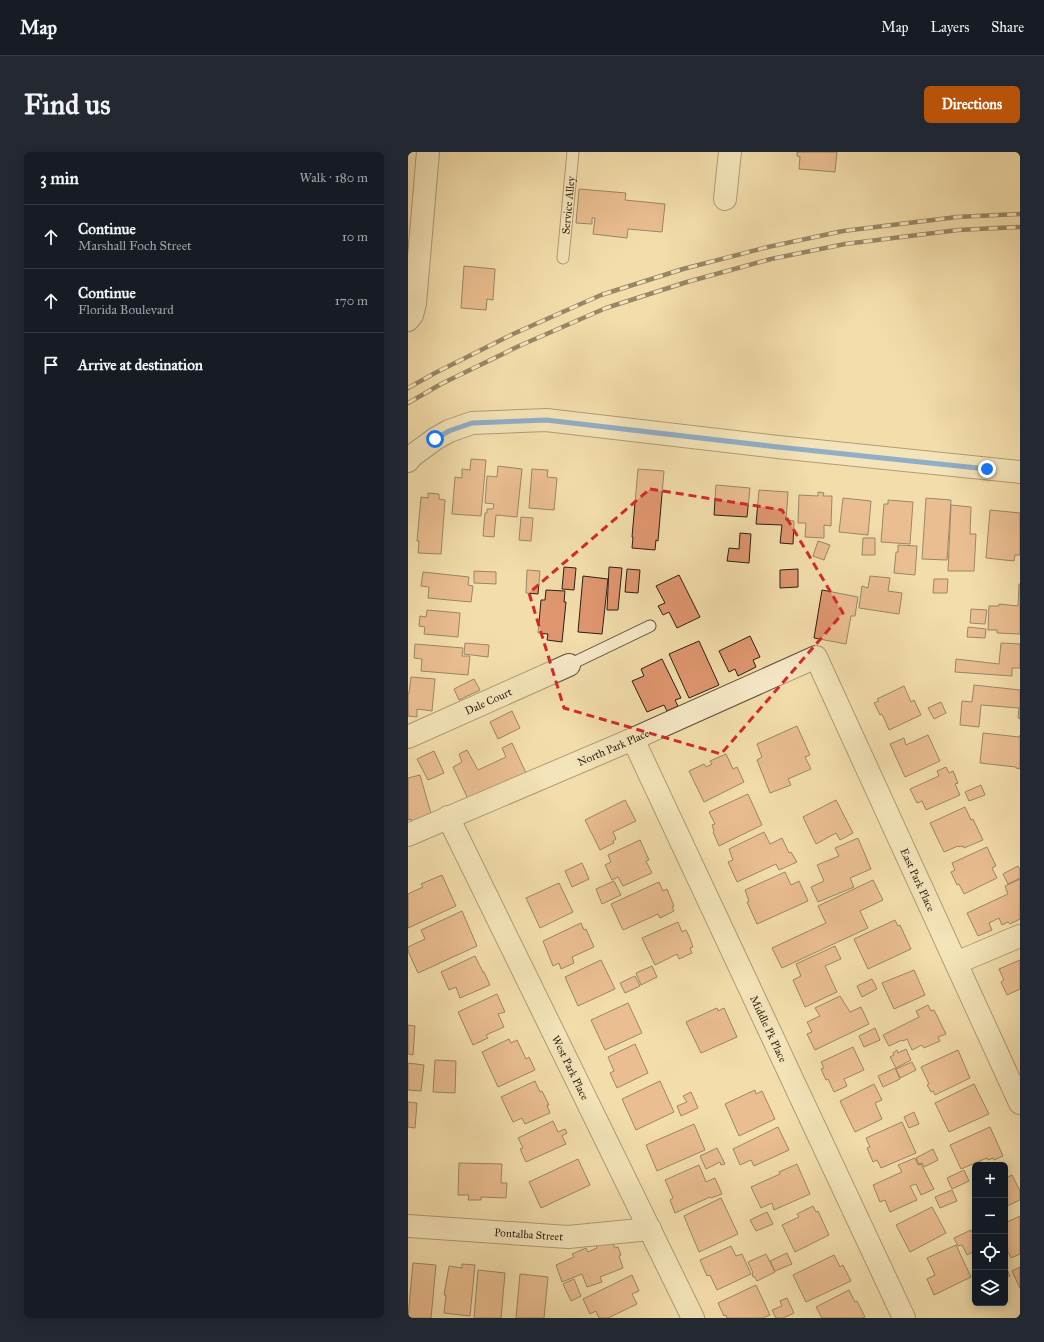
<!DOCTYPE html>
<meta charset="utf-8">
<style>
body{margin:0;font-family:"IM FELL Great Primer",serif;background:#242831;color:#f1f3f6}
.controls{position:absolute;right:12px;bottom:12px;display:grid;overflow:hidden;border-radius:6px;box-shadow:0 2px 10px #0003}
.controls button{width:36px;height:36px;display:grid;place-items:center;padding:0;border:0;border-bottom:1px solid #363941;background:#171b24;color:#f1f3f6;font:20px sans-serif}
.stop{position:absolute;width:12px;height:12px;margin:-9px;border:3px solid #1a73e8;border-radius:50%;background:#fff}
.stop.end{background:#1a73e8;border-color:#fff;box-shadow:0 1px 4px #0008}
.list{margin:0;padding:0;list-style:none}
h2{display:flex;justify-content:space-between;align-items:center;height:52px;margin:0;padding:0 16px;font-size:17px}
h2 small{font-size:13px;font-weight:400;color:#9ea1a6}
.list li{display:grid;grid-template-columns:26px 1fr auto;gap:12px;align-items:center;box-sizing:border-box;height:64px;padding:0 16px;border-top:1px solid #363941}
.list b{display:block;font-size:15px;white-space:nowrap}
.list p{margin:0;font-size:13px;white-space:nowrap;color:#9ea1a6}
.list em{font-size:13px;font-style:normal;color:#9ea1a6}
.icon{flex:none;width:22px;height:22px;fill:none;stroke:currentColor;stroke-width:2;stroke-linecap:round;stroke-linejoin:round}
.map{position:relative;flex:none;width:612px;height:1166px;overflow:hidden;border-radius:6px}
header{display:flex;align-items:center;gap:24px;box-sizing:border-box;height:56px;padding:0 20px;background:#171b24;border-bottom:1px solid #363941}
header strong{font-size:19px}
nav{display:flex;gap:22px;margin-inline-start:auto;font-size:14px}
.intro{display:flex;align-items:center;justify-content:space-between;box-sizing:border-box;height:96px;padding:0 24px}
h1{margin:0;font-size:28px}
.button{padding:10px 18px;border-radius:6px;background:#b45309;color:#fff;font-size:14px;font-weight:700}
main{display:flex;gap:24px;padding:0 24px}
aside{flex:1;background:#171b24;border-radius:6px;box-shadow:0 2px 10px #0003}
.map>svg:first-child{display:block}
.building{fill:#e09770;stroke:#2d1e16}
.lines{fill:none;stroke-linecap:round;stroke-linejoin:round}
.service-casing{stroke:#5e4e3c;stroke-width:13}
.minor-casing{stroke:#5e4e3c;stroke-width:24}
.service{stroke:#f7eac9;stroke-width:11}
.minor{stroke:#f7eac9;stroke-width:22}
.rail-casing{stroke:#2d1e16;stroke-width:4.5}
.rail{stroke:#f7eac9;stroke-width:3;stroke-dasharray:9;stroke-linecap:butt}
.route{stroke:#1a73e8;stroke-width:5}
.marked{fill:none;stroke:#d62828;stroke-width:3;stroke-dasharray:8 5;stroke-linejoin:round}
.labels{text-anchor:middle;stroke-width:3;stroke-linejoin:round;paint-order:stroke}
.street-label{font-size:11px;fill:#2d1e16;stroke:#f7eac9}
</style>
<header>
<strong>Map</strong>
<nav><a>Map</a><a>Layers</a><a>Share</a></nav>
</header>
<div class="intro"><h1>Find us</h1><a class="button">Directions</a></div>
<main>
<aside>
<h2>3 min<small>Walk · 180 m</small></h2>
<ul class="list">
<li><svg class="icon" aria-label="ahead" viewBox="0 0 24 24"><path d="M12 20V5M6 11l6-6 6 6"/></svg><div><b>Continue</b><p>Marshall Foch Street</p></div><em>10 m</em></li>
<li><svg class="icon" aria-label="ahead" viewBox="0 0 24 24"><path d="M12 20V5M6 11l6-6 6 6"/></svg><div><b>Continue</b><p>Florida Boulevard</p></div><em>170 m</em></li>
<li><svg class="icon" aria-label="arrive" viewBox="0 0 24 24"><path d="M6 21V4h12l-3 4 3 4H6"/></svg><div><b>Arrive at destination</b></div></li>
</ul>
</aside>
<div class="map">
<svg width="612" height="1166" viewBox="0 0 612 1166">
<rect width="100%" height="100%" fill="#f3deac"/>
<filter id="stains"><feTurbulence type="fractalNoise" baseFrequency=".005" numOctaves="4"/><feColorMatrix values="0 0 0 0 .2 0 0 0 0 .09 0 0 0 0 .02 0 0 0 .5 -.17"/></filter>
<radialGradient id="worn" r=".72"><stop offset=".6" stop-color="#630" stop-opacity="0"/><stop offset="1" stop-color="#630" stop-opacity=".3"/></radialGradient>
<path class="building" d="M389,0H429L427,20L391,17L392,5L389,4Z
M171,37L218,41L217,48L257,52L254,80L220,77L219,86L185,82L187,66H184V72L168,71Z
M56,114L87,117L85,148L79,147L78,158L53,156Z
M63,307L78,308L73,364L44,362L47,325L54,326V317L62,318Z
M90,314L114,317L109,365L88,363L86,385L75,384L77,361H79V357H85L86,352L77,351L79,324L89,325Z
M124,317L140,318L139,325L149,326L146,358L121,356Z
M230,317L256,319L250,389L248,388L247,398L224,396L225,385H224Z
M308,333L342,336L339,365L306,363Z
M351,338L380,340L378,368L386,369L385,392L372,391L374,373L348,372Z
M410,340L416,341L415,344H424L423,374L416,373V386L397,385L398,371H390L391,343L410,344Z
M20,341L31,342V347L37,348L33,402L10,401L11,389H9L13,345L20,346Z
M435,346L463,349L460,383L431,380Z
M518,346L543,348L539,408L514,407Z
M480,348L505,350L502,392L473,390L476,352H480Z
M543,353L563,355L562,382H568L566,419H540Z
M582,358L612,361V403H607L606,409L578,406Z
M113,365L125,366L123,389L111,388Z
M332,381L343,382L341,411L319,409L321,396L331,397Z
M455,386H467V403H454Z
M410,389L422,393L416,408L405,404Z
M490,393L509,394L507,423L486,421L488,400H490Z
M156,415L168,416L166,438L154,437Z
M201,415L214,416L210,458H199Z
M219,417L232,418L230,441L217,440Z
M390,417V435L372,436V418Z
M119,418L132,419L130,442L118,441Z
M66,419L88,420V432L66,431Z
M15,420L61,425L60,433L65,434L63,450L20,446L21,435L13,434Z
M271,423L292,465L269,476L261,460L255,463L250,454L257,451L248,434Z
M175,424L200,427L194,482L170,480Z
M462,424L482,426L480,439L494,441L491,462L451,456L454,434L460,436Z
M526,427H540L539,441H525Z
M611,432H612V482L589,481V478H580L581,454H591V452L610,454Z
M138,438L157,439L156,450H158L154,490L139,488L140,482L130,481L133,448H137Z
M414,438L450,445L447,464H443L438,492L406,486Z
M563,457L579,458L577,472L562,471Z
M19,458L52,461L50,485L16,482L17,475L11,474L12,464L18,465Z
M560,475L578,477L577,486L559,485Z
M342,484L352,505L345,508L348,515L330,524L327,517L321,520L311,499Z
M291,489L311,533L281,546L261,502Z
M57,491L81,493L80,505L56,502Z
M593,491L612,492V516H604V524L547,520L548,507L591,512Z
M7,492L55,496L54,504H62L60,523L13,519L14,507L6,506Z
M254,507L273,546L267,548L270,554L259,559L256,553L239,560L224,529L236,524L233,517Z
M3,525L27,527L24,559L9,557V565L0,564V541H1Z
M66,527L72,538L51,548L46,537Z
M566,533L612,538V567L610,566L611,556L573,553L571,575L552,573L554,549L564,550Z
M496,534L503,550L506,548L513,563L481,578L474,562L472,563L466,551L471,549L469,547Z
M533,550L538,561L526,567L520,556Z
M104,559L112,576L90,587L82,570Z
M389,574L402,603L397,605L403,617L380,627L383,633L362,641L349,608L354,605L349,592Z
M575,581L611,585L612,583V617L608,616V615L572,611Z
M520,583L532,609L497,625L482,592L496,586L498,593Z
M104,591L118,621L60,647L45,615L54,610L51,602L59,598L70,618L98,605L94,596Z
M26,599L36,621L20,628L9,607Z
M318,602L325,617L329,615L336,630L296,650L281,619L296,612L298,615L304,612L302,609Z
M538,615L541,621L545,619L550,631L547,632L552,643L518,658L514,649L509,651L502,637L531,624L529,619Z
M12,623L24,665L4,671L3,667L0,668V626Z
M573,633L577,643L561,649L557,640Z
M340,642L354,673L311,694L305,680L306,679L304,673L307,672L301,660Z
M217,648L228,669L205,680L208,687L205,689L206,691L192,698L177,668Z
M428,648L445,681L432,688L428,681L408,692L395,665Z
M557,655L563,668L565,667L575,688L556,696L555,694L551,695L550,694L536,700L522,671Z
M356,680L362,692L374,686L381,701L383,700L389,710L371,718L368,712L329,730L320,710L325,708L321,697Z
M450,686L463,717L442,726L446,735L410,750L403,735L416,729L409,713L431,704L427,696Z
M232,688L241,708L238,709L244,721L215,734L210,725L204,728L197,713L203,710L200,703Z
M579,695L588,714L584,716L589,726L556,742L551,732L549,733L543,720L547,718L544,711Z
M174,711L181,727L164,735L157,719Z
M610,714L612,718V726L600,732L595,722Z
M377,720L383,733L391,729L400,749L349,772L339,750L341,749L337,738Z
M34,723L48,754L0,776V742L15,735L13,732Z
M612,727V767L602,772L600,770L594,773L591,766L581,771L584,778L570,784L559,761L600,742L597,734Z
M465,728L475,748L452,759L460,776L374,816L364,796L418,771L410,754Z
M206,729L213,743L194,752L188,737Z
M251,730L255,739L259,737L266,754L264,755L266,759L252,766L250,762L215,778L203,752Z
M151,731L165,760L132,776L118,746Z
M54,759L69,794L10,821L0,799V795L17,787L13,778Z
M487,768L490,774L492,773L503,797L460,817L446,787Z
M270,770L274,780L278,778L281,784L285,795L282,796L284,801L271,807L269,802L247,813L234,786Z
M173,771L176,778L178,777L186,795L164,805L166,811L153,817L151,811L145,814L135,789Z
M427,794L433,807L417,814L429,840L397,855L385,828L393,824L388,812Z
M67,804L75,820H76L82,833L52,846L48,835L41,838L33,820Z
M193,808L207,837L170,854L157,825Z
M612,808V837L599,843L593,830L596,828L591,817Z
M244,814L249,825L233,833L228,821Z
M506,818L517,843L486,857L474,831Z
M227,824L232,834L217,841L212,831Z
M464,827L469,837L454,845L449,834Z
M89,842L97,860L90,862L96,875L78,883L80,886L65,893L50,860Z
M432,844L442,860L453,855L461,872L407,898L399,882L404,880L399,870L412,864L407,856Z
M220,851L234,881L197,898L183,868Z
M520,853L523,859L526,858L538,882L530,885L532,889L516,896L514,893L504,898L499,887L495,889L494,888L481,894L475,883L511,865L508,859Z
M309,856L310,859L316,856L329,885L293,901L278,870Z
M0,873L7,874L5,903L0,902Z
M467,876L472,888L456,895L451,884Z
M101,887L103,891L109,888L118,907L121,905L127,918L90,935L74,900Z
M227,892L240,921L209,936L202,921L206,919L200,905Z
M445,895L456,918L436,927L439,934L426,940L420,927L418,928L413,917L416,916L413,910Z
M498,897L503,908L488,916L482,905L486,903L485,901L489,898L490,901Z
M550,898L562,926L527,943L525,939L523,940L519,933L521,932L513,915Z
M27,908L48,909L47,941L25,940Z
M504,910L508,918L492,926L488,917Z
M0,911L16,913L13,939L0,938Z
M487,916L492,927L475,935L470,924Z
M127,929L132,940L134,939L141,953H139L142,961L117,972L114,966L105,970L93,945Z
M252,929L266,960L228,978L214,947Z
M466,932L474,948L467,951L474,967L447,980L432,949Z
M566,932L581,962L541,980L527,951Z
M347,938L348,942L354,939L367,967L331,984L317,952Z
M283,940L290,956L273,964L269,954L279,950L275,944Z
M0,950L9,951L7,976L0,975Z
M506,960L511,972L501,976L496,965Z
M145,969L150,980L157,977L159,981L154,984L158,992L118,1010L112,997L115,996L110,986Z
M494,970L508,1001L473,1016L469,1008L465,1010L459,996L462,995L458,986Z
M286,972L297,998L249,1019L238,993Z
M370,975L381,998L346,1014L343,1008L332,1013L325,997Z
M582,975L595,1004L586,1008L585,1006L580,1008L579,1006L553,1017L542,993Z
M309,996L317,1012L313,1013L312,1010L298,1017L292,1004Z
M525,997L530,1008L516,1015L514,1011L511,1012L508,1006Z
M507,1006L510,1013L513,1012L526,1037L513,1043L508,1032L502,1034L509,1048L482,1060L477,1048L472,1050L465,1033L494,1020L490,1013Z
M170,1007L182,1033L133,1056L121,1030Z
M51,1011L94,1012L93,1031H99L98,1046L73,1045V1048H60L61,1043H50Z
M389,1012L402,1042L366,1058L364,1051L353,1056L343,1035L372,1022L371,1020Z
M291,1013L298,1030L307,1026L314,1042L303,1046L302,1045L267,1061L262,1048L265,1046L257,1028Z
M556,1018L561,1029L544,1037L539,1026Z
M604,1023L612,1039V1048L597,1055V1024L598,1026Z
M544,1038L549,1049L532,1056L527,1045Z
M313,1046L330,1082L291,1100L276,1064Z
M405,1054L408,1060L410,1059L421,1083L387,1100L374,1073L391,1065L389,1062Z
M524,1055L538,1081L502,1100L488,1073Z
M359,1060L365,1072L348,1079L342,1068Z
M612,1064V1102L603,1106L597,1094V1071Z
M563,1078L567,1086L565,1088L567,1092V1099L559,1103L554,1093L550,1094L546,1086Z
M203,1087L207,1096L210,1095L213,1103L211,1104L215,1116L192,1125L194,1130L179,1135L174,1122L154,1130L148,1113L166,1105L164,1102L178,1096L180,1100L189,1096L188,1093Z
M548,1093L563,1125L526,1143L519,1127L527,1123L519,1106Z
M323,1094L328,1104L334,1102L343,1122L309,1138L302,1123L299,1124L292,1108Z
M379,1101L384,1112L367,1119L362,1109Z
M358,1102L367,1120L349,1129L347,1125H345L344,1122L345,1121L340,1110Z
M426,1103L432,1115L435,1113L443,1129L398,1150L385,1123Z
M5,1111L28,1113L23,1166H0Z
M54,1112L67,1113L62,1164L36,1161L38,1143H36L41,1114L54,1116Z
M597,1113L602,1124L597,1126Z
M612,1115V1136L604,1119Z
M70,1118L97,1121L93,1166H66Z
M112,1122L140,1125L136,1166H108Z
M224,1123L231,1139L224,1142L229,1152L200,1166H191L188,1159L182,1162L175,1147Z
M166,1127L173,1144L163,1149L155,1132Z
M348,1133L362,1163L355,1166H319L318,1163L316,1164L310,1151Z
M441,1138L447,1150L449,1149L457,1165L454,1166H414L408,1155Z
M379,1146L386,1161L375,1166H368L364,1158L374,1154L372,1149Z"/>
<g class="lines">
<g class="service-casing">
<g id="service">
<path id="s1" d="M155,106L165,0"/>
<path d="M161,513L242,474"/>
</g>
</g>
<g class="minor-casing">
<g id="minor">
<path d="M317,47L322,0"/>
<path d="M0,168L4,163L7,151L20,0"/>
<path d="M0,309L4,304L27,287L41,279L64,271L138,268L370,295L612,320"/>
<path id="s2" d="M0,585L161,513"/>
<path id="s3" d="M225,587L496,1166"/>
<path id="s4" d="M40,665L285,1166"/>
<path id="s5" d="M0,683L225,587L408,505L612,951"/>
<path d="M548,811L612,784"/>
<path id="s6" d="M0,1074L160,1085L242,1077"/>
</g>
</g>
<use href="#service" class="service"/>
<use href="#minor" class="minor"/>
<g class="rail-casing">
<path id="rail" d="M0,236L27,221L105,182L193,143L275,117L360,95L435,79L549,65L612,62
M0,251L33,232L111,194L198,156L279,130L363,107L437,92L550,78L612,75"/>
</g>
<use href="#rail" class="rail"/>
</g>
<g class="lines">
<path class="route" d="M27,287L41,279L64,271L138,268L370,295L579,317"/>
</g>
<path d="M0 0H612V1166H0ZM242,337L374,358L435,461L313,602L156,556L121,441Z" fill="#f3deac" fill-opacity=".55" fill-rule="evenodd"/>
<path class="marked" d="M242,337L374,358L435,461L313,602L156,556L121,441Z"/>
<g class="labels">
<g class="street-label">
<text dy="4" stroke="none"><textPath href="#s1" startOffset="53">Service Alley</textPath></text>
<text dy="4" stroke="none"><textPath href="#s2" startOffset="88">Dale Court</textPath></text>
<text dy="4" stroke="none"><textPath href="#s5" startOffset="223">North Park Place</textPath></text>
<text dy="4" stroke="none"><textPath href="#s5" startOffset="690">East Park Place</textPath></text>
<text dy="4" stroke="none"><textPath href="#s3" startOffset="320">Middle Pk Place</textPath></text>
<text dy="4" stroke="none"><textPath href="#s4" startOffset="279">West Park Place</textPath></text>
<text dy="4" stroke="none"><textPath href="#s6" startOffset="121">Pontalba Street</textPath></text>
</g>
</g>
<rect width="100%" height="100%" filter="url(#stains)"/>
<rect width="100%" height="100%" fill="url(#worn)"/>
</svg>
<div class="controls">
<button>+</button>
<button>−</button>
<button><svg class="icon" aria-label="locate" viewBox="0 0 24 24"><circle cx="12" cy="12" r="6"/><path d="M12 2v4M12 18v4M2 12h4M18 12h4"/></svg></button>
<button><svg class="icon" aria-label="layers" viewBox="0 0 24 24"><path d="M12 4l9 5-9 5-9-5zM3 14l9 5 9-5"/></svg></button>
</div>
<div class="stop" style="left:27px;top:287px"></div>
<div class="stop end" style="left:579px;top:317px"></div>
</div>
</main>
